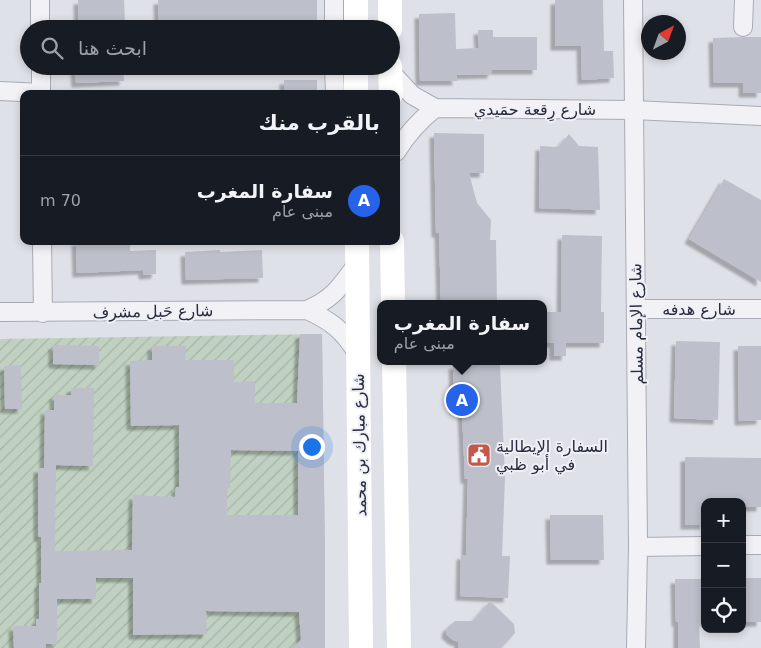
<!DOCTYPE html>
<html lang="ar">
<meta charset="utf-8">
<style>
body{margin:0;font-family:"DejaVu Sans",Cairo,sans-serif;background:#242831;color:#f1f3f6;direction:rtl}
.controls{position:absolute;right:15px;bottom:15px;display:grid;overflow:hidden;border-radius:10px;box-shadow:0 2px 8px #0003}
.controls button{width:45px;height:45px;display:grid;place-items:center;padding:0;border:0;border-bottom:1px solid #363941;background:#171b24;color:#f1f3f6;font:25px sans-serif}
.compass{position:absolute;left:641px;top:15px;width:45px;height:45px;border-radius:50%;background:#171b24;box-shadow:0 2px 8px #0003;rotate:41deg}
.you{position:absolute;left:311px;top:446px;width:18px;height:18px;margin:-12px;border:4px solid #fff;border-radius:50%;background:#1a73e8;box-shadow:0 0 0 8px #1a73e833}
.badge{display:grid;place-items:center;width:32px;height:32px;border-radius:50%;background:#2563eb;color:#fff;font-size:16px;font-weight:700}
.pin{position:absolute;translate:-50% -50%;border:2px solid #fff;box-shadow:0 1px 5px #0006}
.popup{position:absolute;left:377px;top:300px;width:170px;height:65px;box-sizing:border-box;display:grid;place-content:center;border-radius:10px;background:#171b24;filter:drop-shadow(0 1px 4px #0005);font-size:16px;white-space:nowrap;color:#9ea1a6}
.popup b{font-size:19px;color:#f1f3f6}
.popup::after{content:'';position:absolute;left:50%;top:100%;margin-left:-10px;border:10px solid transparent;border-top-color:#171b24}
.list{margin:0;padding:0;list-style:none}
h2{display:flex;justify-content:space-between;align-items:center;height:65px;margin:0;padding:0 20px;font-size:21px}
h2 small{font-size:16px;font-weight:400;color:#9ea1a6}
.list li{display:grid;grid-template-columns:32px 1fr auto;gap:15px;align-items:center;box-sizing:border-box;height:90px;padding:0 20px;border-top:1px solid #363941}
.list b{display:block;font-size:19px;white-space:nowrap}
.list p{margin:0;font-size:16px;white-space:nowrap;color:#9ea1a6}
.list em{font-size:16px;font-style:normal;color:#9ea1a6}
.icon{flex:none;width:28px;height:28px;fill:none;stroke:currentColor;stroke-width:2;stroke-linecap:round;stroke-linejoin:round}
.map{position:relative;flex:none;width:761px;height:648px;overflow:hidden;direction:ltr}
.search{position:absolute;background:#171b24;box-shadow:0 2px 8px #0003;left:20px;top:20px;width:380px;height:55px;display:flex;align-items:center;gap:12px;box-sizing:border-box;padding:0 18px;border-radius:28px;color:#9ea1a6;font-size:19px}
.panel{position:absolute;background:#171b24;box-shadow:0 2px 8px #0003;left:20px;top:90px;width:380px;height:155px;border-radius:10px;direction:rtl}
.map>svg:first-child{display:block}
.garden{fill:url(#garden-furrows)}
.building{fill:#bdbfca;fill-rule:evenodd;filter:url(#shadow)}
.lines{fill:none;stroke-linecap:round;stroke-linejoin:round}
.minor-casing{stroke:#a8abb5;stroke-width:20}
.minor{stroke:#f2f2f6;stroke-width:18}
.secondary{stroke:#fff;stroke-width:24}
.labels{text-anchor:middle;stroke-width:4;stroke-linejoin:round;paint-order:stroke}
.street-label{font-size:16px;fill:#292c3e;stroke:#eff0f5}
.poi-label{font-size:16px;fill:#292c3e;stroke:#eff0f5;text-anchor:start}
</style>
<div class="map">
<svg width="761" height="648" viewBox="0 0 761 648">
<defs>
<pattern id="garden-furrows" width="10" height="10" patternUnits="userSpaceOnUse" patternTransform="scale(1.25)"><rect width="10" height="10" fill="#c1d1c1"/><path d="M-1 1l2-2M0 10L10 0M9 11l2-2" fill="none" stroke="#a6b4a7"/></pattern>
<filter id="shadow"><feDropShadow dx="-4.5" dy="4.5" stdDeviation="1" flood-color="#0004"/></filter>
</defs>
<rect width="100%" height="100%" fill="#dfe1e8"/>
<path class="garden" d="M322,334L325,553V648H0V339Z"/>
<path class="building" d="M78,0H124L125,22H121V29H79Z
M158,0H317V29H279V22L159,24Z
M555,0H603L604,51H613L614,78L582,80L581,46H555Z
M455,13L456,49L479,48L478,30H493V37H537V70H492V74L456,75L457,81H420L419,14Z
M744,37H761V93H743V83H714L713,38Z
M75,66H123L124,81L76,83Z
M284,80H317V94H284Z
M434,133L484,134V173H469L477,203L491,220L490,240H496L497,304H441L439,233H436Z
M569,134L579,146L598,147L600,210L539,208L540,146L558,147Z
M724,179L761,200V282L689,239Z
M562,235L602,236L601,312H604V343H566V356H554V343H543V312H561Z
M76,241H130V251L156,250V274L143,275V270L77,273Z
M220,250V252L262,250L263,278L186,280L185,252Z
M300,334H322L325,553V648H293L301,640L299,612L206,611L207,634L133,635V578H96V599H57V644H46V648H14L13,626H36V619H39V583H41V537H38V468H44L45,410H54V395H71V388H94L93,466L56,465L55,551L132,550L133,495L175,497L176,487H179V425L131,426L130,361L152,360V346H186L185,360H234V382L255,381V403H297ZM231,450L298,451V515H227V488H230Z
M676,341L720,342L718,420L674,418Z
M53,345L99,346V365L53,364Z
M738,346H761V420L739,421Z
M500,364L505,478L502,556H510L508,598L460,596L461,555H466L468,479H465L462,410H455L453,365Z
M21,365L22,409H5L4,366Z
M685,457L761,458V507H742V502H705V525H685Z
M550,515H603L604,560H551Z
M742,578H761V622H742Z
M675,579H705V622H699L700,648H678V622H676Z
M490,601L514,624L515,633L501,648H458L459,642L453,640L446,634L447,628L455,621H473Z"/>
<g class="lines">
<g class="minor-casing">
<path id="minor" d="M40,0V29
M334,0V29
M633,0L638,547L636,648
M743,27L744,0
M41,66V94
M334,66L335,94
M390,71L412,95L435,108L634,110L761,116
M0,91L41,93
M396,152C407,134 419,121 435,108
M42,241L43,313
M636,309H761
M307,310C334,298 340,287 357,264
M0,312L307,310C331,321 343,330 357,353
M742,545H761
M638,547L705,546"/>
</g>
<use href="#minor" class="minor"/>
<path class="secondary" d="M356,0V29
M390,0V29
M356,66V94
M390,66L391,94
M357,241L361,648
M392,241L393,304
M394,361L399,648"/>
</g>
<defs>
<g id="civic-square" transform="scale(1.25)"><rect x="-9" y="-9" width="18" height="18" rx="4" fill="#c6584b" stroke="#eff0f5"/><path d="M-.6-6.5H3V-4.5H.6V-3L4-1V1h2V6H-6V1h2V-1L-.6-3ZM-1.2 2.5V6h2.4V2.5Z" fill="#fff"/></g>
</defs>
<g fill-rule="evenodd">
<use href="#civic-square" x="479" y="455"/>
</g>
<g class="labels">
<g class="street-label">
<text x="535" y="115">شارع رِقعة حمَيدي</text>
<text x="699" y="315">شارع هدفه</text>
<text transform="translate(153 311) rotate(-1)" y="6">شارع حَبل مشرف</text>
<text transform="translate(636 324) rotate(-91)" y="6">شارع الإمام مسلم</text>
<text transform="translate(359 445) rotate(-91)" y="6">شارع مبارك بن محمد</text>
</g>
<g class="poi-label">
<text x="496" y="452">السفارة الإيطالية<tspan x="496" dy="18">في أبو ظبي</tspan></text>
</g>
</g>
</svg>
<div class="controls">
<button>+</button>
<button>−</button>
<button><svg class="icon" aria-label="locate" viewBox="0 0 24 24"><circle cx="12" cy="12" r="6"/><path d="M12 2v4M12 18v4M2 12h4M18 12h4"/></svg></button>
</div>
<svg class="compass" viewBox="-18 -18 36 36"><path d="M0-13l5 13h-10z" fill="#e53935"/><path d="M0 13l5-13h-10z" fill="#9ea1a6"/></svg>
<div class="you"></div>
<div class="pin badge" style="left:462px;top:400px">A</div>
<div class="popup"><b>سفارة المغرب</b>مبنى عام</div>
<div class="search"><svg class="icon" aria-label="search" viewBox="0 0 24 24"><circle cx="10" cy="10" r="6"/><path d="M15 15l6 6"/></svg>ابحث هنا</div>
<section class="panel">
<h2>بالقرب منك<small></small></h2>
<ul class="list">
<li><span class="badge">A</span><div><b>سفارة المغرب</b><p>مبنى عام</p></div><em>70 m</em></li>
</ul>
</section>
</div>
